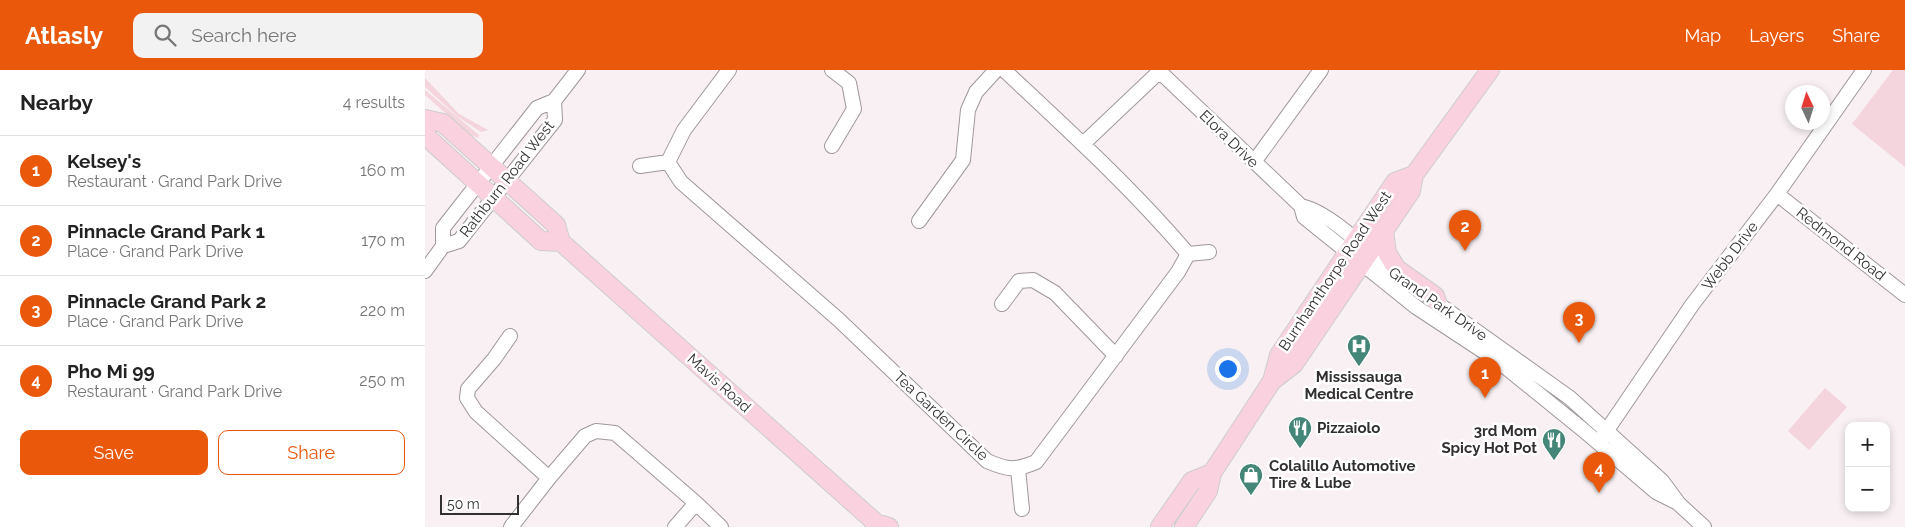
<!DOCTYPE html>
<meta charset="utf-8">
<style>
body{margin:0;font-family:Raleway,sans-serif;background:#f2f2f2;color:#222}
.controls{position:absolute;right:15px;bottom:15px;display:grid;overflow:hidden;border-radius:10px;box-shadow:0 2px 8px #0003}
.controls button{width:45px;height:45px;display:grid;place-items:center;padding:0;border:0;border-bottom:1px solid #e0e0e0;background:#fff;color:#222;font:25px sans-serif}
.compass{position:absolute;left:1360px;top:15px;width:45px;height:45px;border-radius:50%;background:#fff;box-shadow:0 2px 8px #0003;rotate:356deg}
.scale{position:absolute;left:15px;bottom:12px;width:79px;box-sizing:border-box;padding-left:5px;border:2px solid #322f30;border-top:0;font-size:14px;line-height:18px;white-space:nowrap;color:#322f30;-webkit-text-stroke:4px #fff;paint-order:stroke}
.you{position:absolute;left:802px;top:298px;width:18px;height:18px;margin:-12px;border:4px solid #fff;border-radius:50%;background:#1a73e8;box-shadow:0 0 0 8px #1a73e833}
.badge{display:grid;place-items:center;width:32px;height:32px;border-radius:50%;background:#ea580c;color:#fff;font-size:16px;font-weight:700}
.pin{position:absolute;translate:-50% -41px;filter:drop-shadow(0 1px 2px #0008)}
.pin::after{content:'';position:absolute;top:26px;width:18px;height:15px;background:inherit;clip-path:polygon(0 0,100% 0,50% 100%)}
.list{margin:0;padding:0;list-style:none}
h2{display:flex;justify-content:space-between;align-items:center;height:65px;margin:0;padding:0 20px;font-size:21px}
h2 small{font-size:16px;font-weight:400;color:#767676}
.list li{display:grid;grid-template-columns:32px 1fr auto;gap:15px;align-items:center;box-sizing:border-box;height:70px;padding:0 20px;border-top:1px solid #e0e0e0}
.list b{display:block;font-size:19px;white-space:nowrap}
.list p{margin:0;font-size:16px;white-space:nowrap;color:#767676}
.list em{font-size:16px;font-style:normal;color:#767676}
.actions{display:flex;gap:10px;padding:15px 20px}
.actions a{flex:1;padding:11px 0;border:1px solid #ea580c;border-radius:10px;text-align:center;font-size:18px;color:#ea580c}
.actions .main{background:#ea580c;color:#fff}
.icon{flex:none;width:28px;height:28px;fill:none;stroke:currentColor;stroke-width:2;stroke-linecap:round;stroke-linejoin:round}
.map{position:relative;flex:none;width:1480px;height:457px;overflow:hidden}
header{display:flex;align-items:center;gap:30px;box-sizing:border-box;height:70px;padding:0 25px;background:#ea580c;color:#fff}
header strong{font-size:24px}
nav{display:flex;gap:28px;margin-inline-start:auto;font-size:18px}
.search{width:350px;height:45px;background:#f2f2f2;display:flex;align-items:center;gap:12px;box-sizing:border-box;padding:0 18px;border-radius:10px;color:#767676;font-size:19px}
main{display:flex}
aside{flex:1;background:#fff}
.map>svg:first-child{display:block}
.green{fill:#f4d4dd}
.lines{fill:none;stroke-linecap:round;stroke-linejoin:round}
.minor-casing{stroke:#9f9799;stroke-width:16}
.major-casing{stroke:#cecdcd;stroke-width:20}
.minor{stroke:#fff;stroke-width:14}
.major{stroke:#fad1df;stroke-width:18}
.labels{text-anchor:middle;stroke-width:5;stroke-linejoin:round;paint-order:stroke}
.street-label{font-size:15px;fill:#322f30;stroke:#fff}
.poi-label{font-size:15px;font-weight:bold;fill:#322f30;stroke:#fff;text-anchor:start}
</style>
<header>
<strong>Atlasly</strong>
<div class="search"><svg class="icon" aria-label="search" viewBox="0 0 24 24"><circle cx="10" cy="10" r="6"/><path d="M15 15l6 6"/></svg>Search here</div>
<nav><a>Map</a><a>Layers</a><a>Share</a></nav>
</header>
<main>
<aside>
<h2>Nearby<small>4 results</small></h2>
<ul class="list">
<li><span class="badge">1</span><div><b>Kelsey's</b><p>Restaurant · Grand Park Drive</p></div><em>160 m</em></li>
<li><span class="badge">2</span><div><b>Pinnacle Grand Park 1</b><p>Place · Grand Park Drive</p></div><em>170 m</em></li>
<li><span class="badge">3</span><div><b>Pinnacle Grand Park 2</b><p>Place · Grand Park Drive</p></div><em>220 m</em></li>
<li><span class="badge">4</span><div><b>Pho Mi 99</b><p>Restaurant · Grand Park Drive</p></div><em>250 m</em></li>
</ul>
<div class="actions"><a class="main">Save</a><a>Share</a></div>
</aside>
<div class="map">
<svg width="1480" height="457" viewBox="0 0 1480 457">
<rect width="100%" height="100%" fill="#f8f0f2"/>
<path class="green" d="M1468,0H1480V97L1427,54Z
M0,8L34,44L63,60L56,62L32,46L0,17Z
M0,20L54,65L53,68L44,64L0,25Z
M1400,318L1422,337L1384,380L1363,361Z"/>
<g class="lines">
<g class="minor-casing">
<path id="minor" d="M304,0L259,60L243,92L256,112L414,250L562,391C583,400 589,401 611,392L753,202L763,184
M579,0C642,59 707,118 763,184
M733,0L876,136C908,143 948,187 974,208
M658,74L736,0
M407,76L429,39L424,13L407,0
M829,92L896,0
M215,96L243,92
M1352,124L1480,225
M876,136L879,147L991,237L1073,291L1157,359L1231,422L1251,432
M494,151L538,90L543,40L551,22L571,0
M18,176V158L112,38L129,31L153,0
M763,184L784,182
M0,201L18,176L34,171L130,50L129,31
M1005,228L1145,328L1237,411L1254,434L1279,457
M577,234L594,211L608,210L630,223L691,286
M85,266L69,289L43,319L42,328L51,342L124,408
M1178,366L1267,235L1352,124L1439,0
M593,399L597,439
M86,457L124,408L160,366L171,361L190,363L271,433L296,457
M250,457L271,433"/>
</g>
<g class="major-casing">
<path id="major" d="M0,49L18,53L131,155L136,172L451,453L464,457
M0,62L4,69L116,171L136,172
M959,161L962,183L972,199L1010,226L1012,232
M847,311L869,294L986,121L989,105L1065,0
M735,457L767,411L787,403
M759,457L783,421L787,403L847,311L854,285L970,112L989,105"/>
</g>
<use href="#minor" class="minor"/>
<use href="#major" class="major"/>
</g>
<defs>
<g id="hospital-pin" transform="scale(1.25)"><path d="M0 17L-7.5 6A9.5 9.5 0 1 1 7.5 6Z" fill="#448678" stroke="#fff"/><path d="M-5-5h3v3.5h4V-5h3V5h-3V1.5h-4V5h-3Z" fill="#fff"/></g>
<g id="restaurant-pin" transform="scale(1.25)"><path d="M0 17L-7.5 6A9.5 9.5 0 1 1 7.5 6Z" fill="#448678" stroke="#fff"/><path d="M-5-6h1v4h1v-4h1v4h1v-4h1v5L-1.5 .5V6h-2V.5L-5-1ZM5-6V6H3V1.5H1.5Q1.5-4 5-6Z" fill="#fff"/></g>
<g id="shop-pin" transform="scale(1.25)"><path d="M0 17L-7.5 6A9.5 9.5 0 1 1 7.5 6Z" fill="#448678" stroke="#fff"/><path d="M-5-2.5h2.3a2.7 3.5 0 0 1 5.4 0H5L5.5 6h-11ZM-1.5-2.5h3a1.5 2.3 0 0 0-3 0Z" fill="#fff"/></g>
</defs>
<g fill-rule="evenodd">
<use href="#hospital-pin" x="934" y="276"/>
<use href="#restaurant-pin" x="875" y="358"/>
<use href="#restaurant-pin" x="1129" y="370"/>
<use href="#shop-pin" x="826" y="405"/>
</g>
<g class="labels">
<g class="street-label">
<text transform="translate(804 69) rotate(44)" y="5">Elora Drive</text>
<text transform="translate(82 109) rotate(-52)" y="5">Rathburn Road West</text>
<text transform="translate(1416 174) rotate(38)" y="5">Redmond Road</text>
<text transform="translate(1305 186) rotate(-53)" y="5">Webb Drive</text>
<text transform="translate(910 201) rotate(-56)" y="5">Burnhamthorpe Road West</text>
<text transform="translate(1013 234) rotate(35)" y="5">Grand Park Drive</text>
<text transform="translate(294 313) rotate(42)" y="5">Mavis Road</text>
<text transform="translate(516 346) rotate(43)" y="5">Tea Garden Circle</text>
</g>
<g class="poi-label">
<text x="934" y="312" text-anchor="middle">Mississauga<tspan x="934" dy="17">Medical Centre</tspan></text>
<text x="892" y="363">Pizzaiolo</text>
<text x="1112" y="366" text-anchor="end">3rd Mom<tspan x="1112" dy="17">Spicy Hot Pot</tspan></text>
<text x="844" y="401">Colalillo Automotive<tspan x="844" dy="17">Tire &amp; Lube</tspan></text>
</g>
</g>
</svg>
<div class="controls">
<button>+</button>
<button>−</button>
</div>
<svg class="compass" viewBox="-18 -18 36 36"><path d="M0-13l5 13h-10z" fill="#e53935"/><path d="M0 13l5-13h-10z" fill="#767676"/></svg>
<div class="scale">50 m</div>
<div class="you"></div>
<div class="pin badge" style="left:1060px;top:328px">1</div>
<div class="pin badge" style="left:1040px;top:181px">2</div>
<div class="pin badge" style="left:1154px;top:273px">3</div>
<div class="pin badge" style="left:1174px;top:423px">4</div>
</div>
</main>
